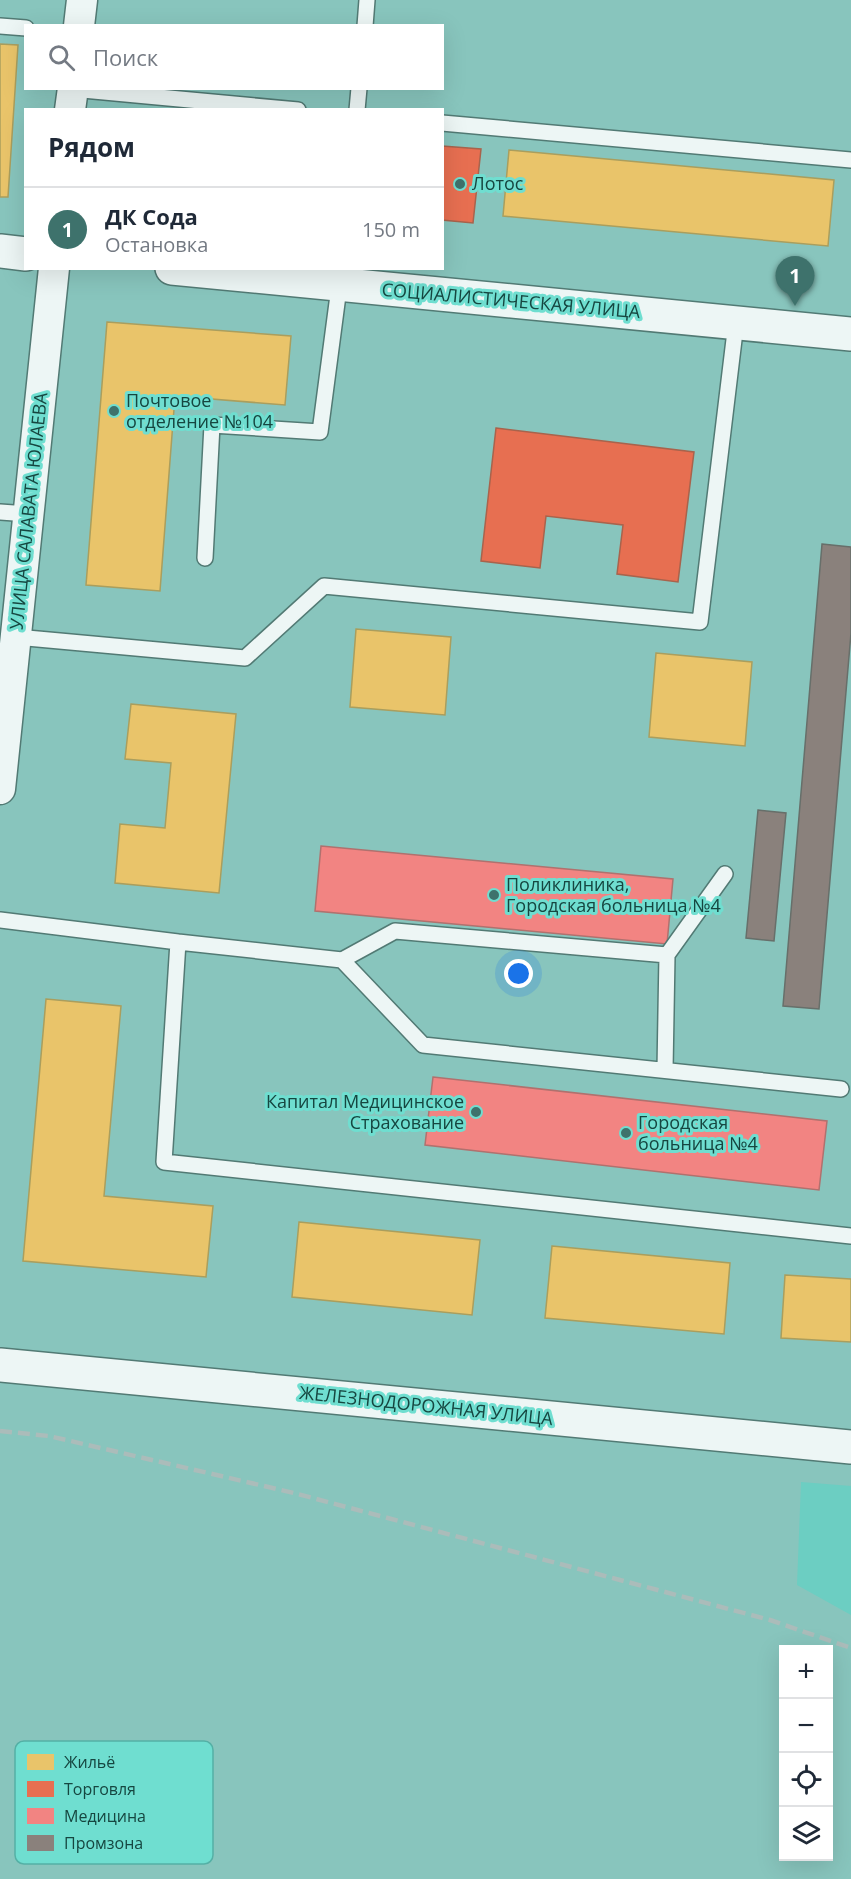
<!DOCTYPE html>
<html lang="ru">
<meta charset="utf-8">
<style>
body{margin:0;font-family:"Open Sans",sans-serif;background:#f6f6f7;color:#1f2937}
.controls{position:absolute;right:18px;bottom:18px;display:grid;overflow:hidden;border-radius:0px;box-shadow:0 6px 24px #0002}
.controls button{width:54px;height:54px;display:grid;place-items:center;padding:0;border:0;border-bottom:2px solid #e0e1e3;background:#fff;color:#1f2937;font:30px sans-serif}
.you{position:absolute;left:519px;top:974px;width:21px;height:21px;margin:-15px;border:4px solid #fff;border-radius:50%;background:#1a73e8;box-shadow:0 0 0 9px #1a73e833}
.badge{display:grid;place-items:center;width:39px;height:39px;border-radius:50%;background:#3e726c;color:#fff;font-size:20px;font-weight:700}
.pin{position:absolute;translate:-50% -50px;filter:drop-shadow(0 2px 3px #0008)}
.pin::after{content:'';position:absolute;top:32px;width:21px;height:18px;background:inherit;clip-path:polygon(0 0,100% 0,50% 100%)}
.list{margin:0;padding:0;list-style:none}
h2{display:flex;justify-content:space-between;align-items:center;height:78px;margin:0;padding:0 24px;font-size:26px}
h2 small{font-size:20px;font-weight:400;color:#747a83}
.list li{display:grid;grid-template-columns:39px 1fr auto;gap:18px;align-items:center;box-sizing:border-box;height:84px;padding:0 24px;border-top:2px solid #e0e1e3}
.list b{display:block;font-size:22px;white-space:nowrap}
.list p{margin:0;font-size:20px;white-space:nowrap;color:#747a83}
.list em{font-size:20px;font-style:normal;color:#747a83}
.icon{flex:none;width:33px;height:33px;fill:none;stroke:currentColor;stroke-width:2;stroke-linecap:round;stroke-linejoin:round}
.map{position:relative;flex:none;width:851px;height:1879px;overflow:hidden}
.search{position:absolute;background:#fff;box-shadow:0 6px 24px #0002;left:24px;top:24px;width:420px;height:66px;display:flex;align-items:center;gap:15px;box-sizing:border-box;padding:0 21px;border-radius:0px;color:#747a83;font-size:22px}
.panel{position:absolute;background:#fff;box-shadow:0 6px 24px #0002;left:24px;top:108px;width:420px;height:162px;border-radius:0px}
.map>svg:first-child{display:block}
.built{fill:#6ccec2}
.homes{fill:#e9c46a;stroke:#aa9e5d;stroke-width:1.5}
.shops{fill:#e76f51;stroke:#a8634c;stroke-width:1.5}
.health{fill:#f28482;stroke:#b0716e;stroke-width:1.5}
.industry{fill:#8a817c;stroke:#676f6a;stroke-width:1.5}
.lines{fill:none;stroke-linecap:round;stroke-linejoin:round}
.lane-casing{stroke:#527a74;stroke-width:18}
.street-casing{stroke:#527a74;stroke-width:33}
.secondary-casing{stroke:#527a74;stroke-width:36}
.lane{stroke:#edf6f5;stroke-width:15}
.street{stroke:#edf6f5;stroke-width:30}
.secondary{stroke:#edf6f5;stroke-width:33}
.rail{stroke:#abbcba;stroke-width:4.5;stroke-dasharray:12 6;stroke-linecap:butt}
.poi-dot{fill:#3e726c;stroke:#6fded0;stroke-width:2}
.labels{text-anchor:middle;stroke-width:6;stroke-linejoin:round;paint-order:stroke}
.poi-label{font-size:18px;fill:#164640;stroke:#6fded0;text-anchor:start}
.street-label{font-size:18px;fill:#164640;stroke:#6fded0}
.key{fill:#6fded0;stroke:#54b0a5;stroke-width:1.5}
.key-label{font-size:16px;fill:#164640}
</style>
<div class="map">
<svg width="851" height="1879" viewBox="0 0 851 1879">
<rect width="100%" height="100%" fill="#88c5bd"/>
<path class="built" d="M801,1482L851,1486V1615L797,1585Z"/>
<path class="homes" d="M0,44L18,45L8,197H0Z
M509,150L834,180L828,246L503,216Z
M107,322L291,336L285,405L175,396L160,591L86,585Z
M356,629L451,637L445,715L350,707Z
M656,653L752,662L745,746L649,737Z
M131,704L236,714L219,893L115,883L120,824L165,828L171,763L125,759Z
M46,999L121,1006L104,1196L213,1206L206,1277L23,1261Z
M299,1222L480,1240L472,1315L292,1297Z
M552,1246L730,1263L724,1334L545,1318Z
M785,1275L851,1279V1342L781,1338Z"/>
<path class="shops" d="M442,146L481,149L473,223L442,220Z
M496,428L694,452L678,582L617,574L623,525L546,516L540,568L481,561Z"/>
<path class="health" d="M321,846L673,879L667,944L315,911Z
M433,1077L827,1121L819,1190L425,1145Z"/>
<path class="industry" d="M822,544L851,547V633L819,1009L783,1006Z
M758,810L786,813L774,941L746,938Z"/>
<g class="lines">
<g class="lane-casing">
<path id="lane" d="M0,26L26,28
M365,26L367,0
M72,89L298,110
M357,110L359,88
M442,123L851,160
M0,512L28,514
M205,558L212,425L320,432L340,280
M16,637L245,658L324,586L700,622L736,323
M0,920L178,942L164,1162L851,1236
M178,942L342,960L423,1045L841,1089
M342,960L395,931L667,955L725,874
M665,1070L667,955"/>
</g>
<g class="street-casing">
<path id="street" d="M79,26L82,0
M70,110L73,88
M0,789L54,268"/>
</g>
<g class="secondary-casing">
<path id="secondary" d="M0,251L26,254
M172,268L851,334
M0,1365L851,1447"/>
</g>
<use href="#lane" class="lane"/>
<use href="#street" class="street"/>
<use href="#secondary" class="secondary"/>
<path class="rail" d="M0,1431L49,1436L294,1493L770,1620L851,1648"/>
</g>
<g class="poi-dot">
<circle cx="460" cy="184" r="6"/>
<circle cx="114" cy="411" r="6"/>
<circle cx="494" cy="895" r="6"/>
<circle cx="476" cy="1112" r="6"/>
<circle cx="626" cy="1133" r="6"/>
</g>
<g class="labels">
<g class="poi-label">
<text x="472" y="190">Лотос</text>
<text x="126" y="407">Почтовое<tspan x="126" dy="21">отделение №104</tspan></text>
<text x="506" y="891">Поликлиника,<tspan x="506" dy="21">Городская больница №4</tspan></text>
<text x="464" y="1108" text-anchor="end">Капитал Медицинское<tspan x="464" dy="21">Страхование</tspan></text>
<text x="638" y="1129">Городская<tspan x="638" dy="21">больница №4</tspan></text>
</g>
<g class="street-label">
<text transform="translate(511 301) rotate(5)" y="6">СОЦИАЛИСТИЧЕСКАЯ УЛИЦА</text>
<text transform="translate(29 511) rotate(-84)" y="6">УЛИЦА САЛАВАТА ЮЛАЕВА</text>
<text transform="translate(426 1406) rotate(6)" y="6">ЖЕЛЕЗНОДОРОЖНАЯ УЛИЦА</text>
</g>
</g>
<rect x="15" y="1741" width="198" height="123" rx="9" class="key"/>
<rect x="27" y="1754" width="27" height="16" fill="#e9c46a"/>
<rect x="27" y="1781" width="27" height="16" fill="#e76f51"/>
<rect x="27" y="1808" width="27" height="16" fill="#f28482"/>
<rect x="27" y="1835" width="27" height="16" fill="#8a817c"/>
<g class="key-label">
<text x="64" y="1768">Жильё</text>
<text x="64" y="1795">Торговля</text>
<text x="64" y="1822">Медицина</text>
<text x="64" y="1849">Промзона</text>
</g>
</svg>
<div class="controls">
<button>+</button>
<button>−</button>
<button><svg class="icon" aria-label="locate" viewBox="0 0 24 24"><circle cx="12" cy="12" r="6"/><path d="M12 2v4M12 18v4M2 12h4M18 12h4"/></svg></button>
<button><svg class="icon" aria-label="layers" viewBox="0 0 24 24"><path d="M12 4l9 5-9 5-9-5zM3 14l9 5 9-5"/></svg></button>
</div>
<div class="you"></div>
<div class="pin badge" style="left:795px;top:306px">1</div>
<div class="search"><svg class="icon" aria-label="search" viewBox="0 0 24 24"><circle cx="10" cy="10" r="6"/><path d="M15 15l6 6"/></svg>Поиск</div>
<section class="panel">
<h2>Рядом<small></small></h2>
<ul class="list">
<li><span class="badge">1</span><div><b>ДК Сода</b><p>Остановка</p></div><em>150 m</em></li>
</ul>
</section>
</div>
